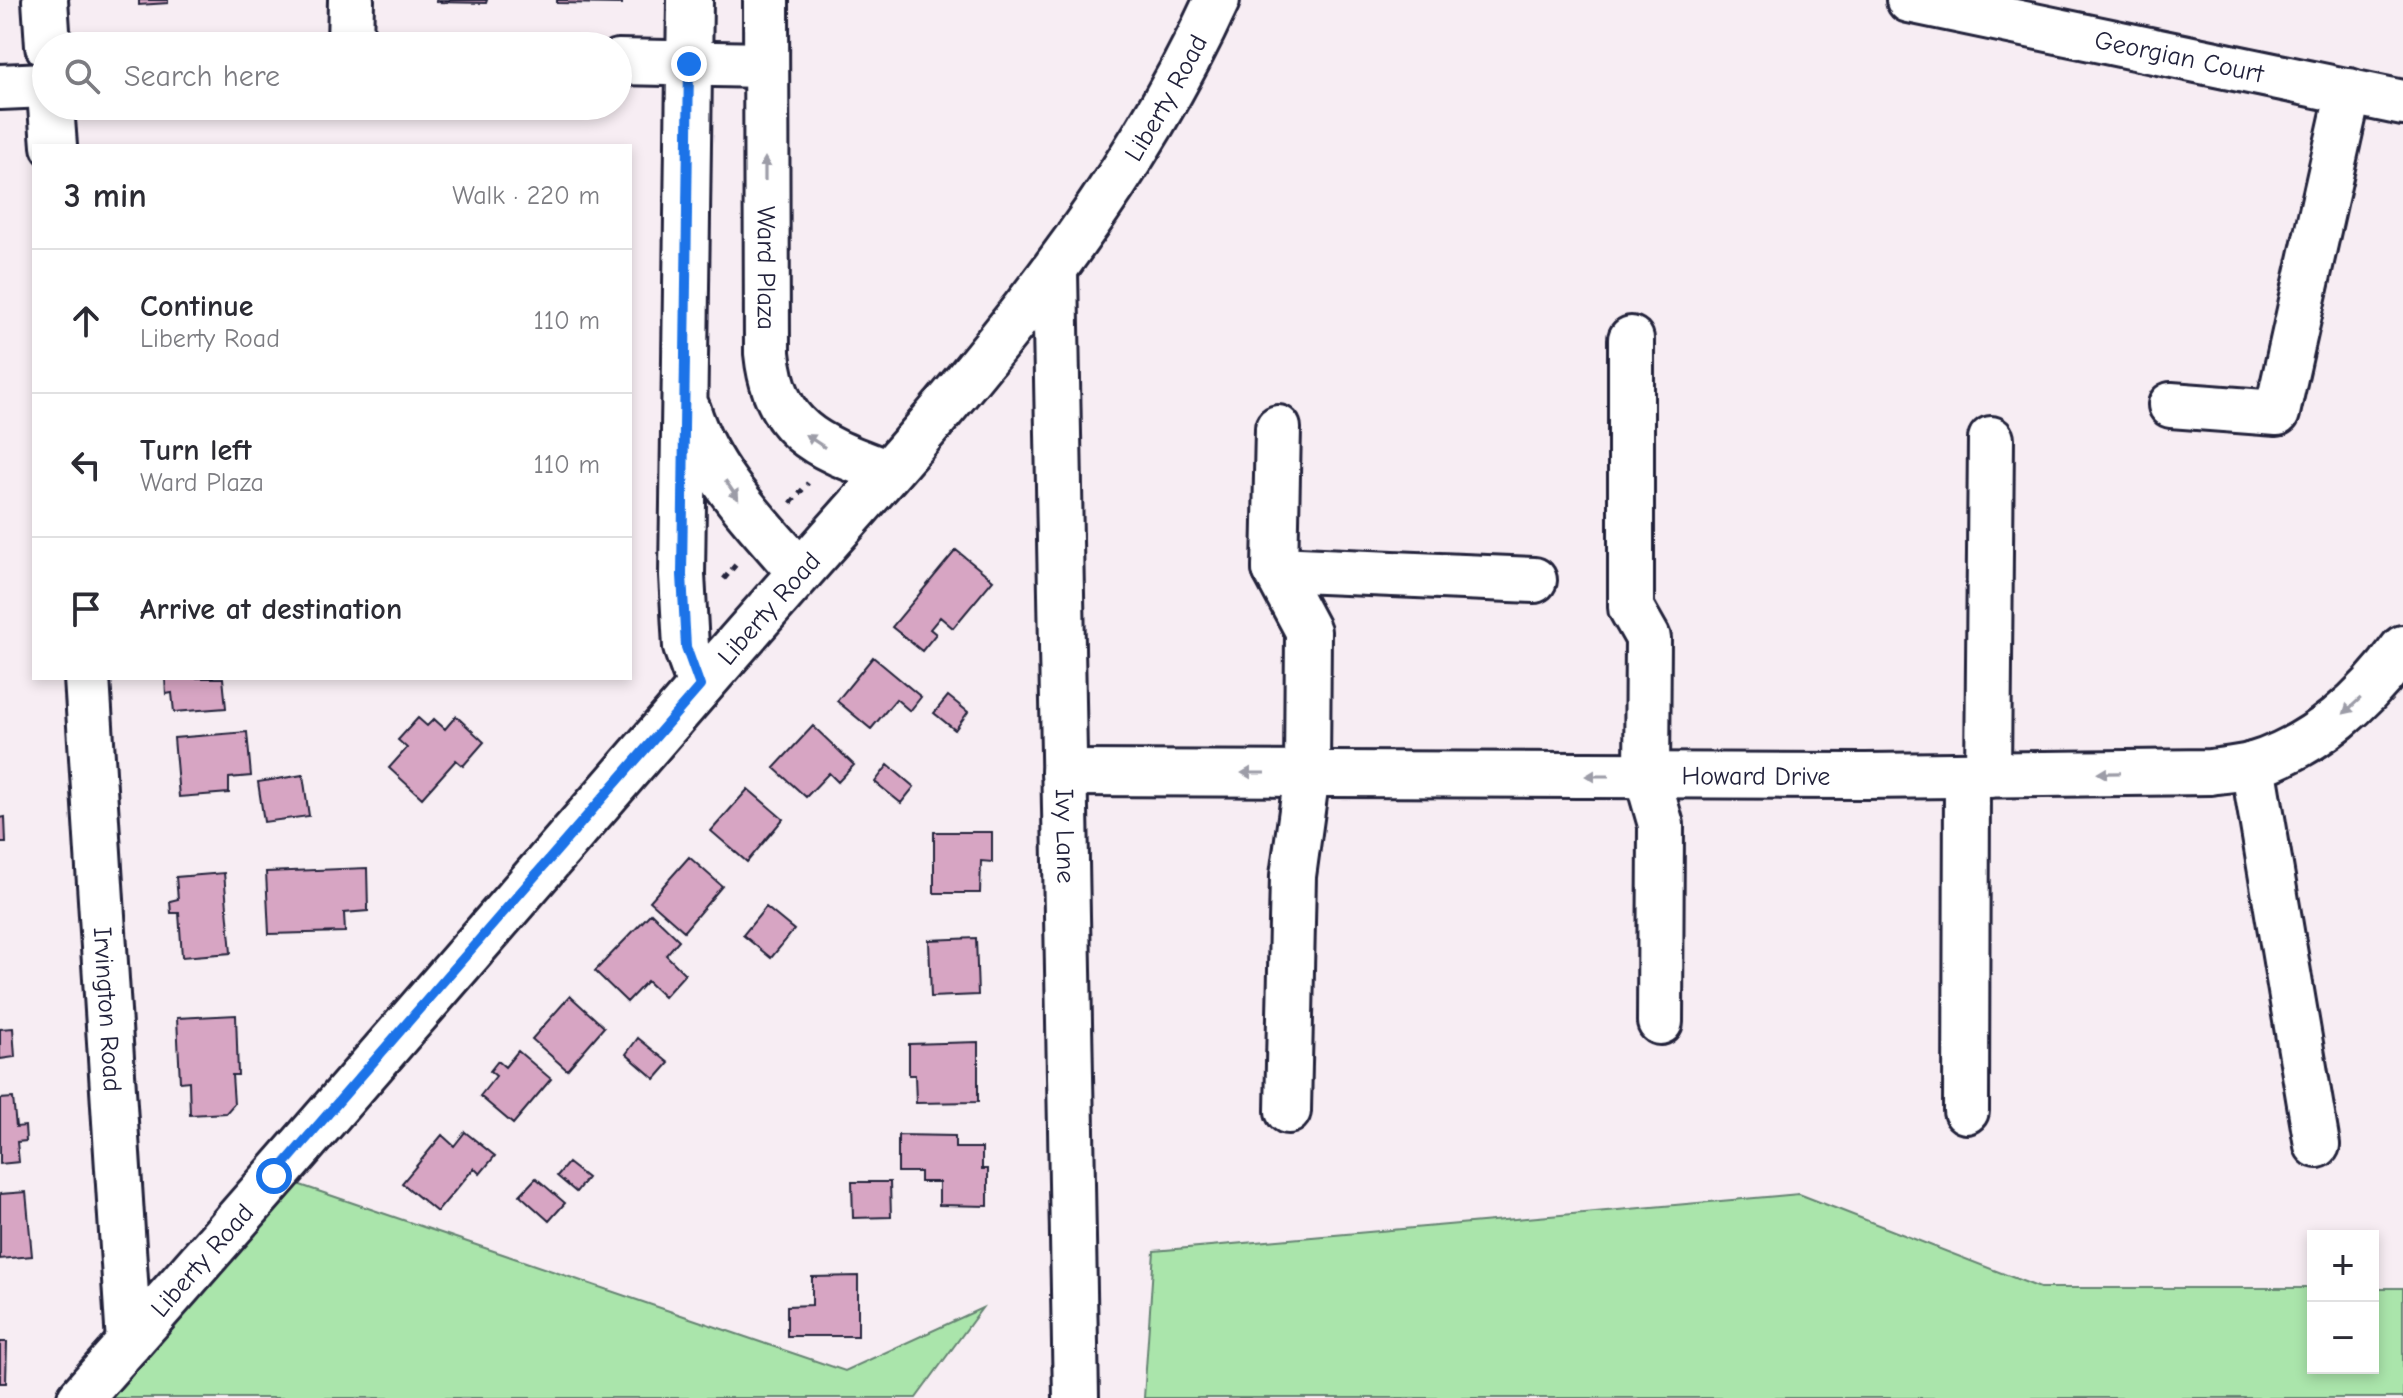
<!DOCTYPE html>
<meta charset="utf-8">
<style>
body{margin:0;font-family:"Comic Neue",sans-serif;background:#f7f7f7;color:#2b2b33}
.controls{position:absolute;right:24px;bottom:24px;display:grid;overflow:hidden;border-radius:0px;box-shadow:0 4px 12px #0003}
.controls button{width:72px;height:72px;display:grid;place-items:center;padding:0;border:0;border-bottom:2px solid #e1e1e2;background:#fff;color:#2b2b33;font:40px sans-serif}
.stop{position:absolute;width:24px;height:24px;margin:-18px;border:6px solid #1a73e8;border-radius:50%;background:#fff}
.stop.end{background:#1a73e8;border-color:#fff;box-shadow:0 2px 8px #0008}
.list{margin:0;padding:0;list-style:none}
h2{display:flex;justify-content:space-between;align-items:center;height:104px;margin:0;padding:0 32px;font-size:34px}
h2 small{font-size:26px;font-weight:400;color:#7c7c81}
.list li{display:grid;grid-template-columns:52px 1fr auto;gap:24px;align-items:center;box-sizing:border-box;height:144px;padding:0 32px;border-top:2px solid #e1e1e2}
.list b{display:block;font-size:30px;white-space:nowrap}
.list p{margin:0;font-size:26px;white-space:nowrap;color:#7c7c81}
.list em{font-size:26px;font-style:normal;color:#7c7c81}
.icon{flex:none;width:44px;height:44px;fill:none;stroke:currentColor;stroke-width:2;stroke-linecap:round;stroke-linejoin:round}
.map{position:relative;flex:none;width:2403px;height:1398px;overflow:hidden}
.search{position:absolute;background:#fff;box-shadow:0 4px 12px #0003;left:32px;top:32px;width:600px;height:88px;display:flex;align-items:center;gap:20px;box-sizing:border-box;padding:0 28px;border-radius:44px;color:#7c7c81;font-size:30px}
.panel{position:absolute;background:#fff;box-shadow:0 4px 12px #0003;left:32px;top:144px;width:600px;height:536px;border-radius:0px}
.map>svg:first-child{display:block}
.green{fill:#aae5ab;stroke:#668473;stroke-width:2}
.building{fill:#d7a5c3;stroke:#22223b;stroke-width:2}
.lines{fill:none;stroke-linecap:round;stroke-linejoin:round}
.minor-casing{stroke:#22223b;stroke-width:50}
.major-casing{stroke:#22223b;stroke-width:50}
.path{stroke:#22223b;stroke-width:5;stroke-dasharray:6 6;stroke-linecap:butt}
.minor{stroke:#fff;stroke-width:44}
.major{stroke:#fff;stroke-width:44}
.oneway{fill:#9c9ca7}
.route{stroke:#1a73e8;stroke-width:10}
.labels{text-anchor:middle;stroke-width:7;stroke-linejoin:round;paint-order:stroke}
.street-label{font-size:26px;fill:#22223b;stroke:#fff}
</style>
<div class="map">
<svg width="2403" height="1398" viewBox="0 0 2403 1398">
<rect width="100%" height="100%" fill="#f7edf3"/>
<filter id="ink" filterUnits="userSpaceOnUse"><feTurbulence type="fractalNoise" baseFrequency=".0125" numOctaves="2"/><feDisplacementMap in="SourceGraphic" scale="16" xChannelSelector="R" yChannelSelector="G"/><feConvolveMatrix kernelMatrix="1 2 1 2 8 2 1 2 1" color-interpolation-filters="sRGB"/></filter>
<g filter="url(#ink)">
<path class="green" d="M274,1176L845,1371L982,1308L916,1398H80Z
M1799,1194L2040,1288H2313V1368H2373V1288H2403V1398H1144L1154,1251Z"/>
<path class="building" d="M139,0H168V3L139,5Z
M436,0H487L486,3L436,2Z
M557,0H622V4L557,3Z
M956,550L993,580L953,628L940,617L930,629L936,634L922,651L892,627Z
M873,657L921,697L910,711L896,699L871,729L837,701Z
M165,678H223L226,708L174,712L172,693L166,694Z
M948,696L968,712L955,730L934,713Z
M456,716L484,742L463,766L456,760L422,798L389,768L407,748L398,740L418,718L427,726L434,719L445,729Z
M813,726L854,765L838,782L829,773L806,797L774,768Z
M247,732L251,776L229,778V793L179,797L174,738Z
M888,765L914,787L901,803L875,782Z
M303,775L309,816L264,822L258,782Z
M748,789L783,819L747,862L711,831Z
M5,817L6,843H0V818Z
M934,832H992V862L981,861L980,893H934Z
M689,857L722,886L684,931L650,901Z
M367,868L368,911L344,913L345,932L269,934L266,872Z
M224,873L231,953L182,957L179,913H171L170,901L178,899L176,877Z
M766,907L794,930L771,958L743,935Z
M651,913L679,940L666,955L685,974L664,997L647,981L627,1002L595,971Z
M976,938L978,995L931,997L929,940Z
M570,996L604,1027L567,1070L532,1039Z
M236,1015L238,1075H232L234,1104L226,1113L190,1115L189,1081L180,1082L177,1018Z
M13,1028L15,1057L0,1059V1029Z
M638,1038L669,1063L655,1079L626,1054Z
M978,1042V1102L916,1103L915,1075H909V1044Z
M518,1051L551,1079L513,1124L480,1096L496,1076L490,1071L498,1061L505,1067Z
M13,1098L16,1127L25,1126L26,1141L17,1142L19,1162L0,1164V1099Z
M465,1132L495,1156L480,1174L474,1168L437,1212L402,1183L442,1135L454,1146Z
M898,1135L955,1136V1148H982V1169H988V1206L939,1205V1182H920V1172H898Z
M568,1163L587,1178L576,1192L557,1176Z
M536,1178L565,1203L549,1221L520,1195Z
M852,1182H890L891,1217L853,1218Z
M26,1192L32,1256L0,1259V1194Z
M858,1276V1336H787V1306L812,1305V1277Z
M0,1342H7L6,1383H0Z"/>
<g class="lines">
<g class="minor-casing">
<g id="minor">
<path d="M45,0L48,46"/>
<path d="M690,0L682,575L686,647L700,686"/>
<path id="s1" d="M766,0L767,353C775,433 820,447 886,472"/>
<path id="s2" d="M1909,0L2403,103"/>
<path d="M350,46L351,0"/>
<path d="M618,62L764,65"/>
<path d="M0,87L46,85"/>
<path d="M51,106L54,146"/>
<path id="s3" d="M1055,272L1076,1398"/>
<path d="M1631,339V608L1648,638L1647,776L1661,825L1660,1022"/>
<path d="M2171,405L2277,413L2349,91"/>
<path d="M688,410C707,473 758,524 800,572"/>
<path d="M1278,428L1275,569L1308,631L1307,774L1293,876L1288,1111"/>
<path d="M1275,569L1534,580"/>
<path id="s4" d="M87,678L129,1343"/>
<path d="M2253,765L2317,1145"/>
<path id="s5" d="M1064,773L1865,776L2210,772C2224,770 2240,769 2253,765C2315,746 2367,699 2403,648"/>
<path d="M1988,775L1991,439"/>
<path d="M1966,1111L1967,775"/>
</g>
</g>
<g class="major-casing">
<g id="major">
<path id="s6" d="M80,1398C297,1154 510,905 724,659C902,454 1104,249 1217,0"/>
</g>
</g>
<path class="path" d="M791,503L808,483
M724,579L738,562"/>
<use href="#minor" class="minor"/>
<use href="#major" class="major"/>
</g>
<defs><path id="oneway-solid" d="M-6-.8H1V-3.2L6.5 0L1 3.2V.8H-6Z" transform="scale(2)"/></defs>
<g class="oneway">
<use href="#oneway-solid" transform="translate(765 169) rotate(-90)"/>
<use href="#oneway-solid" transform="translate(815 441) rotate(-147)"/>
<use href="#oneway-solid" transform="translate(732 490) rotate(56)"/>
<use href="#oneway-solid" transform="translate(2352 706) rotate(137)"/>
<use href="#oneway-solid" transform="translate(1253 773) rotate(-180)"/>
<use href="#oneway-solid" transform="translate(2109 773) rotate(179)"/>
<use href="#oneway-solid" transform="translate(1597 776) rotate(-180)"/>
</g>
</g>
<g class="lines" filter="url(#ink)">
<path class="route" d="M274,1176L700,686L686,647L682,575L689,64"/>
</g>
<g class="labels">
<g class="street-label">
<text dy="9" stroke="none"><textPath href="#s2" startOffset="276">Georgian Court</textPath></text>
<text dy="9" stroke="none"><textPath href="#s6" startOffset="1696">Liberty Road</textPath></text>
<text dy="9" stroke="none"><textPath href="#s1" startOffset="268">Ward Plaza</textPath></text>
<text dy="9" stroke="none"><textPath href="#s6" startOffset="1048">Liberty Road</textPath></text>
<text dy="9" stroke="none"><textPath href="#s5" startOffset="692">Howard Drive</textPath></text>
<text dy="9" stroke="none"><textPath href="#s3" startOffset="564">Ivy Lane</textPath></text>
<text dy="9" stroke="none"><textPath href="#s4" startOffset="332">Irvington Road</textPath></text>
<text dy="9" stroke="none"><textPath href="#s6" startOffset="184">Liberty Road</textPath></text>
</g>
</g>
</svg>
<div class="controls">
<button>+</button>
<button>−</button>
</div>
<div class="stop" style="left:274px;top:1176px"></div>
<div class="stop end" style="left:689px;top:64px"></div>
<div class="search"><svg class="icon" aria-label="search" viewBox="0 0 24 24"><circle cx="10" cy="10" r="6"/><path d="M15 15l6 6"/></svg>Search here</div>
<section class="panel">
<h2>3 min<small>Walk · 220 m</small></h2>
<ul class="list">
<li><svg class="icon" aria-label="ahead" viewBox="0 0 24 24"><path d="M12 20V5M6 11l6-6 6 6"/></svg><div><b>Continue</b><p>Liberty Road</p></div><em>110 m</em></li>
<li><svg class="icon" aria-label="left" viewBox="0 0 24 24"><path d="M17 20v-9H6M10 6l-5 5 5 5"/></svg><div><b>Turn left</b><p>Ward Plaza</p></div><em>110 m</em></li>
<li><svg class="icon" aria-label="arrive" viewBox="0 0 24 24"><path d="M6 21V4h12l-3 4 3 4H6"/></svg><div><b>Arrive at destination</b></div></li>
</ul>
</section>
</div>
